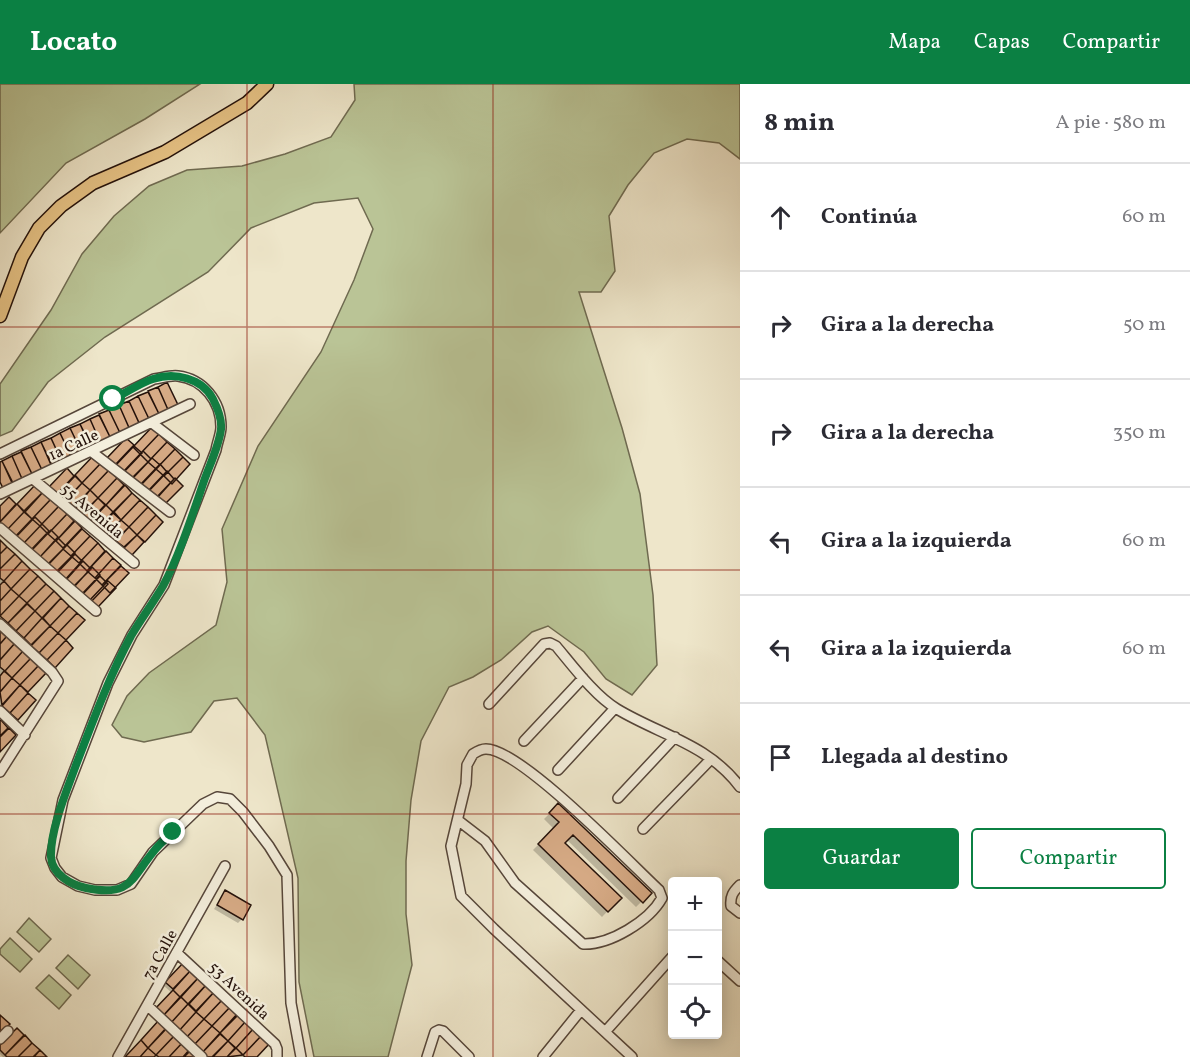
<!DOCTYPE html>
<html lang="es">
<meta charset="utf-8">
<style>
body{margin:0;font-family:Vollkorn,serif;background:#f7f7f7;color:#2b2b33}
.controls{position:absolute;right:18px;bottom:18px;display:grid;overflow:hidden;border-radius:6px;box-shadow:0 3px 15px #0003}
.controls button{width:54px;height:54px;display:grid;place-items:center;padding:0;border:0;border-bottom:2px solid #e1e1e2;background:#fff;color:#2b2b33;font:30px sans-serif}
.stop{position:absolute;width:18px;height:18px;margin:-14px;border:4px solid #0b8043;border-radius:50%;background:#fff}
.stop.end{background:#0b8043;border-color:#fff;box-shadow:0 2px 6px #0008}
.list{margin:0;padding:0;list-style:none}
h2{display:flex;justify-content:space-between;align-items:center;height:78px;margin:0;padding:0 24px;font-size:26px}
h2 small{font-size:20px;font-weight:400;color:#7c7c81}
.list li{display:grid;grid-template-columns:39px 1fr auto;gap:18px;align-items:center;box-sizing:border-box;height:108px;padding:0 24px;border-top:2px solid #e1e1e2}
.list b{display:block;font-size:22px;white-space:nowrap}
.list em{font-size:20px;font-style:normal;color:#7c7c81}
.actions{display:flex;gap:12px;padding:18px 24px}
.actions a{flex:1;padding:14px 0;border:2px solid #0b8043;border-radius:6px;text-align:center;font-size:21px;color:#0b8043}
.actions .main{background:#0b8043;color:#fff}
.icon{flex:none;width:33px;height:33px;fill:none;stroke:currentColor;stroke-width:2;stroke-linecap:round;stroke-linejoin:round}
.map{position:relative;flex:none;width:740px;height:973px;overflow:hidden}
header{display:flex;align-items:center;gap:36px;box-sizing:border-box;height:84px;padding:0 30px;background:#0b8043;color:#fff}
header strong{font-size:28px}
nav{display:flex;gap:33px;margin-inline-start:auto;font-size:21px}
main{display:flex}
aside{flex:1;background:#fff}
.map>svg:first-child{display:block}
.green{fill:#bac496;stroke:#6f6a50;stroke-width:1.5}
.shadow{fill:#0003}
.building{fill:#d7ab86;stroke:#24110a;stroke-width:1.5}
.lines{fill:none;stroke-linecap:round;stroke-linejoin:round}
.minor-casing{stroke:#56463a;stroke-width:12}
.major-casing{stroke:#24110a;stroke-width:15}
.minor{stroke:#f4efdd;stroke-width:9}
.major{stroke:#e7c385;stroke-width:12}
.route{stroke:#0b8043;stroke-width:8}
.grid{fill:none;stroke:#8f2418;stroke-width:1.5;stroke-opacity:0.55}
.labels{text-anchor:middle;stroke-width:5;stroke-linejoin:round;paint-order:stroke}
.street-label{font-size:16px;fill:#24110a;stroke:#f4efdd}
</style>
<header>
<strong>Locato</strong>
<nav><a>Mapa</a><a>Capas</a><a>Compartir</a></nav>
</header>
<main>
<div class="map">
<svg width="740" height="973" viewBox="0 0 740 973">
<rect width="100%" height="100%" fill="#eee6ca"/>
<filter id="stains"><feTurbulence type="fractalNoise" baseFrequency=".00333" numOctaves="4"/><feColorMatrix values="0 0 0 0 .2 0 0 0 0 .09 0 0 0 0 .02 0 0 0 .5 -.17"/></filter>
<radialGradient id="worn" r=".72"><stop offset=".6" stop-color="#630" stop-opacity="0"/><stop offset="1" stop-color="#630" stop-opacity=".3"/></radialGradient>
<path class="green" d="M0,0H200L145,35L66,79L0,149Z
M354,0H740V75L719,59L687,55L654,69L628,101L609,132L615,187L601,208H579L622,344L640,410L653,511L657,581L632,611L606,595L584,568L548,542L532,548L501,576L473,593L449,603L421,657L411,716L406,777V830L412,881L388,973H314L299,898L298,794L265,651L237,614L214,617L191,648L144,658L122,653L112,641L127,612L149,589L216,541L227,498L222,445L258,362L321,268L354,196L373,145L358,114L314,119L251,144L208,188L105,253L48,298L12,347L0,352V300L51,226L82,170L114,132L149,102L187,86L242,82L285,70L331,53L355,16Z
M29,834L51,855L39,868L17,848Z
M10,854L32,875L20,888L0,870V865Z
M68,871L90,891L78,905L56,884Z
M49,891L71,911L59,925L36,904Z"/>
<path class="shadow" d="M167,300L177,323L1,407L0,379Z
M126,356L174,395L161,423L114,385L124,372L122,371Z
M93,374L161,438L128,472L115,460L120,451L112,458L107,454L115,442L114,441L103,452L89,441L96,431L86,438L73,428L82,415L81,414L70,425L47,407L67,386L75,394Z
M36,402L127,489L94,525L0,447V424L9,415L17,422Z
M0,458L82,536L64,556L71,564L51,585L0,536Z
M0,547L45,588L26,609L34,616L14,637L0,624Z
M558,721L650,809L636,823L567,756L563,759L620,814L602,833L533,766L554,745L544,735Z
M225,808L242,835L238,839L214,825Z
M184,880L268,959L254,973H127L161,937L172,909L164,902Z
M17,946L44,973H3L0,970V963Z"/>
<path class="building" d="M167,298L179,323L169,328L158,303Z
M158,303L169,328L160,332L148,307Z
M148,308L160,332L150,337L138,312Z
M138,312L150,337L140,341L129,317Z
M129,317L140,341L130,346L119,321Z
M119,321L130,346L121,351L109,326Z
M109,326L121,351L111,355L99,330Z
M99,331L111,355L101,360L90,335Z
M90,335L101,360L92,364L80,340Z
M80,340L91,364L82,369L70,344Z
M152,343L159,350L140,370L133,363Z
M70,344L82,369L72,374L60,349Z
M60,349L72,374L62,378L51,354Z
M159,350L167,358L148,378L140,370Z
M51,354L62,378L53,383L41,358Z
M126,354L134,361L115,381L107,374Z
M41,358L52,383L43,388L31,363Z
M167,358L175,365L156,385L148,378Z
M134,362L142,369L123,389L115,382Z
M31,363L43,388L33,392L21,367Z
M175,365L183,373L164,392L156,385Z
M143,367L151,375L132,394L124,387Z
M21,368L33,392L23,397L12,372Z
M12,372L23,397L14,401L2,377Z
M93,372L101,379L82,399L75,391Z
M183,373L190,380L172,400L164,392Z
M152,374L160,381L141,401L133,394Z
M2,377L13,401L4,406L0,398V378Z
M101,379L109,386L90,406L82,399Z
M160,380L167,388L148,408L141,400Z
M67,384L74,392L56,411L48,404Z
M109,386L117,394L98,414L90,406Z
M167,387L174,395L155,415L148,407Z
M75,392L82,399L63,419L56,412Z
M117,394L124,401L106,421L98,414Z
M175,394L183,402L164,421L157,414Z
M82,399L90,406L74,423L64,419Z
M36,400L43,408L24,427L17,420Z
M125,401L132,409L113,428L106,421Z
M90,406L98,414L82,430L75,425Z
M43,408L51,415L32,435L25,428Z
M132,409L140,416L121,436L114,428Z
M9,413L16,420L0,438V422Z
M98,414L105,421L90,437L82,431Z
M51,415L59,422L40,442L32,435Z
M140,416L148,423L129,443L121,436Z
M17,420L24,428L6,447L0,442V438Z
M106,421L113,428L99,444L90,438Z
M59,422L67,430L48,450L40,442Z
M148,423L156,431L137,451L129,443Z
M24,428L32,435L13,455L6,447Z
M113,429L121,436L106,450L99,445Z
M67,430L74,437L56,457L48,450Z
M156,431L163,438L145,458L137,451Z
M35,433L42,440L23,460L16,453Z
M121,436L129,443L115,457L108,451Z
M75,437L82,444L63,464L56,457Z
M42,440L49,447L30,467L23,460Z
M129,443L137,451L124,463L116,457Z
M82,445L90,452L71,472L63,465Z
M51,446L58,453L40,473L32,466Z
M137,451L144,458L132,471L123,465Z
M90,452L98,459L79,479L71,472Z
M58,454L66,462L47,481L39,474Z
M0,456L7,463L0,470Z
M98,459L105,467L87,487L79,479Z
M67,461L75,469L56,488L48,481Z
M7,463L15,470L0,485V470Z
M106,467L113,474L95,494L87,487Z
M15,470L22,477L4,497L0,494V485Z
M75,470L82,477L64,497L56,490Z
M113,474L121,481L102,501L95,494Z
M22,477L30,485L11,505L4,497Z
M83,477L91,485L72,504L65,497Z
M121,482L129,489L110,509L102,501Z
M92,483L100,491L81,511L74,503Z
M30,485L38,492L19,512L11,505Z
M38,492L46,500L27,519L19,512Z
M100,492L108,500L89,520L81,512Z
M4,497L11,505L0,517V501Z
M108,497L116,504L97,524L89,517Z
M46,500L54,507L35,527L27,519Z
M11,505L19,512L0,532V517Z
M54,507L61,514L42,534L35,527Z
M19,512L27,519L8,539L0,532Z
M61,514L69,522L50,542L43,534Z
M27,520L35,527L16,547L8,539Z
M69,522L77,529L58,549L50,542Z
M35,527L42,534L24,554L16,547Z
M77,529L85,536L66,556L58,549Z
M42,534L50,542L31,561L24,554Z
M50,542L58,549L39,569L31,562Z
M0,545L7,552L0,560Z
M58,549L66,556L47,576L39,569Z
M7,552L15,559L0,576V560Z
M66,556L73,564L55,584L47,576Z
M15,559L23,567L5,587L0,583V576Z
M23,567L31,574L12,594L5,587Z
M31,574L39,581L20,601L12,594Z
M39,581L47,588L28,608L20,601Z
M4,587L12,594L0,608V592Z
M12,594L20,601L2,621L0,608Z
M20,601L28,609L10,629L2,622Z
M28,609L36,616L18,636L10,629Z
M1,636L8,644L0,652V637Z
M9,644L16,651L0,668V653Z
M558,719L652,809L643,819L573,751L565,759L622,814L608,828L538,760L559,738L549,729Z
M225,806L251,821L243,836L217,821Z
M184,878L191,886L173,905L165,898Z
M191,886L199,893L180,913L173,906Z
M199,893L207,900L188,920L181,913Z
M207,900L215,907L196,927L189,920Z
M173,906L180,913L162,933L154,926Z
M215,907L223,915L204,935L196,928Z
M181,913L188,920L170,940L162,933Z
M223,915L231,922L212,942L204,935Z
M188,920L196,928L178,948L170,940Z
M231,922L238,929L220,949L212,942Z
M196,928L204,935L185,955L178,948Z
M239,930L246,937L228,957L220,949Z
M0,931L10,940L2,948L0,946Z
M204,935L212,942L193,962L185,955Z
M159,936L167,943L148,964L141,956Z
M246,937L254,944L236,964L228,957Z
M212,942L220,949L201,970L193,962Z
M17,944L24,951L5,971L0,966V961Z
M167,944L175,951L156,971L148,964Z
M254,944L262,951L243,971L236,964Z
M220,950L228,957L212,973H205L201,970Z
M25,951L32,959L18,973H7L5,971Z
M175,951L183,958L169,973H159L156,971Z
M262,951L270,959L257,973H245L243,971Z
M141,956L148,964L140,973H125Z
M228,957L235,964L227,973H213Z
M183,958L190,965L183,973H169Z
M32,959L40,966L33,973H18Z
M148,964L156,971L154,973H140Z
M236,964L243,971L227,973Z
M40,966L47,973H34Z
M191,966L198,973H184Z"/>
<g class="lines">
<g class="minor-casing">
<path id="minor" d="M152,339L194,371
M92,368L170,428
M0,370L154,295C162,294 170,291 178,292C203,295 221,317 221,343C221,350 217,359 216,366L164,501L132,551L108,599L63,716L51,774L55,784L62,793L78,802L95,806H117L131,800L153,768L203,720L217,713L230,715L243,728L269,762L287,791L291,919L301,973
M33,395L134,479
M0,410L190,320
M0,444L96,527
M0,540L52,588L58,597L0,688
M489,620L544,560L550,559L556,562C572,581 595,612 617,625C660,651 708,660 740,703
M0,627L25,651
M524,657L583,594
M558,686L615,624
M618,714L675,653
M459,737L485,757L515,799L583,860C610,861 649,837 662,814L659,806C630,779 521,665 486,665C482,665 476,668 473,670L467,681L466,700L451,762L461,812L494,845L632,973
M643,745L711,675
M740,801C733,808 730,812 731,822L740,829
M177,869L275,960L277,965V973
M718,877L740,897
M148,922L202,973
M605,948L672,873
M0,955L8,947
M118,973L225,782
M427,973L435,948L439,946L443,947L469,973
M543,973L581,926"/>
</g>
<g class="major-casing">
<path id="major" d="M0,232L22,173L39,144L61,122L93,99L165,68L247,19L267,0"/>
</g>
<use href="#minor" class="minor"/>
<use href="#major" class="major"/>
</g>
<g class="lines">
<path class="route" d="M113,315C126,309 140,299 153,295C175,288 202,294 213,315C217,323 222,335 221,345C219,362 210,380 204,397C193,429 179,473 163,502C153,519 141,535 131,552C109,593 93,637 76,681C67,706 50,746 51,773C52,790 71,801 86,804C131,813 130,796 154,767C159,760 167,754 173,748"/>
</g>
<path class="grid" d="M247,0V973M493,0V973M0,243H740M0,486H740M0,730H740"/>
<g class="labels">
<g class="street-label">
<text transform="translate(73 360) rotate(-25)" y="6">1a Calle</text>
<text transform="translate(93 426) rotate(40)" y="6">55 Avenida</text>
<text transform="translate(159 870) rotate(-61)" y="6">7a Calle</text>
<text transform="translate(240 906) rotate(43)" y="6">53 Avenida</text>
</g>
</g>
<rect width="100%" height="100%" filter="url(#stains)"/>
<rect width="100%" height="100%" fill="url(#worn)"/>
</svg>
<div class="controls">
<button>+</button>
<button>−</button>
<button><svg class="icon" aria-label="locate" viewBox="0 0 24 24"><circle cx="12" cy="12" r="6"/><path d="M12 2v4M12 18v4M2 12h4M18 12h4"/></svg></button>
</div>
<div class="stop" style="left:113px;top:315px"></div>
<div class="stop end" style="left:173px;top:748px"></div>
</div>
<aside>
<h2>8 min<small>A pie · 580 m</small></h2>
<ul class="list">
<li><svg class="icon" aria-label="ahead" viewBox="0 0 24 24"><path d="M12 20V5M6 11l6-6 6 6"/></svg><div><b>Continúa</b></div><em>60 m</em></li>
<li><svg class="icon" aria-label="right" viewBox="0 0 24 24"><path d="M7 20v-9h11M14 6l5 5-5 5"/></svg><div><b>Gira a la derecha</b></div><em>50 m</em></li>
<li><svg class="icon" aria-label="right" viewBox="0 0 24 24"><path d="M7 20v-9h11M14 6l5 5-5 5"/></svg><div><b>Gira a la derecha</b></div><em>350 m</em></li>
<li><svg class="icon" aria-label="left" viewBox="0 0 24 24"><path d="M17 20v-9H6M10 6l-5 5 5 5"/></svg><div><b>Gira a la izquierda</b></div><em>60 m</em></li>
<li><svg class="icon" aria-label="left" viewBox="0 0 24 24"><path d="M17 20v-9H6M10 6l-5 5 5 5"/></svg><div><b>Gira a la izquierda</b></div><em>60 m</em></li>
<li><svg class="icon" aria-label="arrive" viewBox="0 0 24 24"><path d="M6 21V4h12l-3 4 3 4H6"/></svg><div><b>Llegada al destino</b></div></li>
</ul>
<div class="actions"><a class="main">Guardar</a><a>Compartir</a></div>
</aside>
</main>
